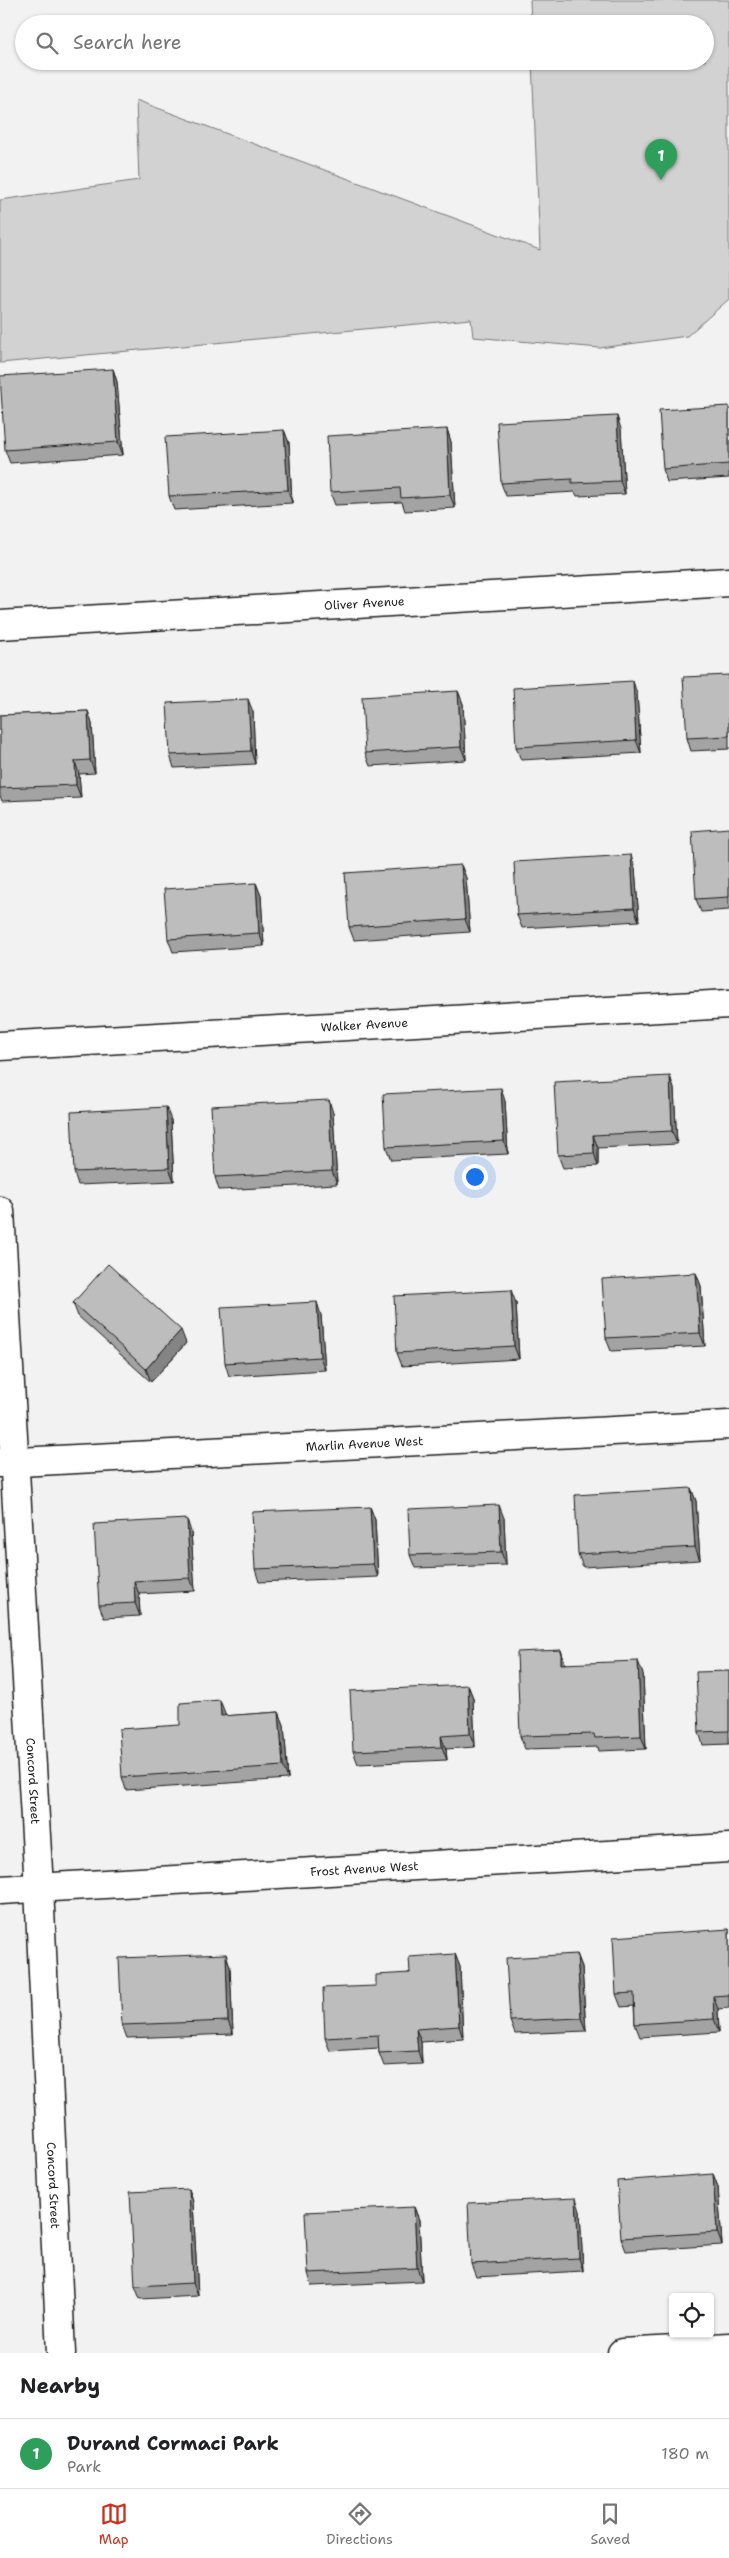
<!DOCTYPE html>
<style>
body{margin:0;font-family:"Shantell Sans",sans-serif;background:#f6f6f6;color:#202124}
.controls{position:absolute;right:15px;bottom:15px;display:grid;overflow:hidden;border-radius:5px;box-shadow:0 1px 4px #0004}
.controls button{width:45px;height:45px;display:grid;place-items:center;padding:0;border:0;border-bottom:1px solid #e0e0e0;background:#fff;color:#202124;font:25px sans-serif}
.you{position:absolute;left:474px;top:1176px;width:18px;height:18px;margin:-12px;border:4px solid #fff;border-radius:50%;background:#1a73e8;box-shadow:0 0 0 8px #1a73e833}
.badge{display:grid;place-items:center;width:32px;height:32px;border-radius:50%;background:#c8321e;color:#fff;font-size:16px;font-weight:700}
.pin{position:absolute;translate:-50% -41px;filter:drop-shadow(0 1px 2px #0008)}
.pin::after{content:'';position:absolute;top:26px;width:18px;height:15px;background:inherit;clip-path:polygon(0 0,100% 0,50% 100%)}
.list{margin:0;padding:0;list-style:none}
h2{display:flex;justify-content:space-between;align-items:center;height:65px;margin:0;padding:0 20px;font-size:21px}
h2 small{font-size:16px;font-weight:400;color:#757577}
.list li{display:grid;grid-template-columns:32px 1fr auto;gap:15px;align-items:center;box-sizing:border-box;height:70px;padding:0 20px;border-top:1px solid #e0e0e0}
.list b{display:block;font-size:19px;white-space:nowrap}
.list p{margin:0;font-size:16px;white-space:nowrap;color:#757577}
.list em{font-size:16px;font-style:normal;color:#757577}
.icon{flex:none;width:28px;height:28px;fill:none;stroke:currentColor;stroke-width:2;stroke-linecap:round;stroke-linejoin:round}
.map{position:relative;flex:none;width:729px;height:2353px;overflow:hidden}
.search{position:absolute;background:#fff;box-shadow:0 1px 4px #0004;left:15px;right:15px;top:15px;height:55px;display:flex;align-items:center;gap:12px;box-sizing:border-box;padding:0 18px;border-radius:28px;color:#757577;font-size:19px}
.sheet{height:135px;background:#fff}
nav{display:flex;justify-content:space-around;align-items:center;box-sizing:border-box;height:70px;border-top:1px solid #e0e0e0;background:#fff;font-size:14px;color:#757577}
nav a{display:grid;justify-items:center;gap:2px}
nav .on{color:#c8321e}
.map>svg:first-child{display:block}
.green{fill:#d2d2d2;stroke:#777}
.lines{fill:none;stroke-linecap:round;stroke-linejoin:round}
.minor-casing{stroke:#1c1c1c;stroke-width:31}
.minor{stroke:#fff;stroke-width:28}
.wall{fill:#a3a3a3;stroke:#1c1c1c}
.shaded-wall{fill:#848484;stroke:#1c1c1c}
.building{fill:#bdbdbd;stroke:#1c1c1c}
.labels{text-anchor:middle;stroke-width:4.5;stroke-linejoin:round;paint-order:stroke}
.street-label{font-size:12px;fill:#1c1c1c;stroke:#fff}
</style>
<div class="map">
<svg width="729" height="2353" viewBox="0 0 729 2353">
<rect width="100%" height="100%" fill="#f2f2f2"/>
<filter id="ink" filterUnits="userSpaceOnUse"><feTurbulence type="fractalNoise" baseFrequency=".02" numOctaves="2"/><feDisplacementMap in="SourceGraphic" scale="10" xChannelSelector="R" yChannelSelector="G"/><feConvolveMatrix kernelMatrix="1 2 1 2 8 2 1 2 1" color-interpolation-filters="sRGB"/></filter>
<g filter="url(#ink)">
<path class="green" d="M530,0H729V299L687,336L600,348L473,337L471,319L0,363V200L139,180L136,100L540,250L532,61H705V24H531Z"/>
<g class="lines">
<g class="minor-casing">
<g id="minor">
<path id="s1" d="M0,625L729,582"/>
<path id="s2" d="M0,1046L729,1004"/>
<path id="s3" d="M0,1211L39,1888L61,2353"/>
<path id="s4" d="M0,1463L729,1425"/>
<path id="s5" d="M0,1890L729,1848"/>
<path d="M622,2353L729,2347"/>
</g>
</g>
<use href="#minor" class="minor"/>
</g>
<path class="wall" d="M113,369L117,382L123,455L10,463L5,450Z
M729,406V478L667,482L663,469Z
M447,429L451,442L455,508L405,511L402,502L335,505L330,492Z
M621,429L625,494L577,496L575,492L506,496L501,483Z
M284,430L289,443L292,503L174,510L169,496Z
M729,675V749L691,751L687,738Z
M458,691L463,704L466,760L370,766L365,753Z
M637,694L641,753L521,760L516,747Z
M88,711L92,724L95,773L79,774L81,798L2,801L0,796V715Z
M253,712L255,764L174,768L170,755Z
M729,828V910L701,912L696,899Z
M461,865L466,878L470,932L354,940L349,927Z
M635,868L639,921L522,928L517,915Z
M256,883L261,896L264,946L173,952L168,939Z
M670,1076L674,1089L677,1144L598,1148V1166L563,1168L558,1155Z
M505,1101L508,1154L391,1160L386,1147Z
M333,1113L337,1184L219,1190L215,1177Z
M171,1120L174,1181L78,1185L74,1172Z
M696,1273L701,1286L705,1346L611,1351L606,1338Z
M73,1303L186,1343L151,1382L78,1316Z
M516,1303L519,1359L402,1366L397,1353Z
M321,1315L325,1370L229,1376L225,1363Z
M691,1488L696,1501L700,1560L583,1567L578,1554Z
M370,1507L375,1520L378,1577L259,1582L255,1569Z
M504,1518L506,1565L415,1568L410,1555Z
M191,1532L195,1591L139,1594L140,1616L104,1618L99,1605Z
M561,1650L565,1664L643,1674L646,1749L599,1751L598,1747L525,1749L520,1736Z
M729,1671V1744L703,1745L699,1732Z
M468,1685L473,1698L475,1747L446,1749L447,1760L358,1764L353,1751Z
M279,1712L284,1725L288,1779L126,1790L122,1777L180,1725L225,1713V1716Z
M729,1929V2008L718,2009L719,2032L640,2037L635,2024L634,2006L621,2007L616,1994Z
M226,1954L230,1967L233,2034L127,2038L122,2025Z
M455,1954L460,1967L463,2039L421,2042L422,2064L384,2066L379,2053V2048L330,2051L325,2038L376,1986Z
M577,1954L582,1967L586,2031L515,2034L510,2021Z
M713,2174L718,2187L722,2245L626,2251L621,2238Z
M189,2189L193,2202L198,2296L140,2299L135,2286Z
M414,2207L419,2220L422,2281L312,2286L308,2273Z
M580,2211L583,2271L476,2277L471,2264Z"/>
<path class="shaded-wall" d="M113,369L117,382L123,455L118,442Z
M617,416L621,429L625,494L620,481Z
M447,429L451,442L455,508L450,495Z
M284,430L289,443L292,503L288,490Z
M633,681L637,694L641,753L636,740Z
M458,691L463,704L466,760L461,747Z
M248,699L253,712L255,764L251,751Z
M88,711L92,724L95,773L90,760Z
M75,761L79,774L81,798L76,785Z
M631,855L635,868L639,921L634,908Z
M461,865L466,878L470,932L465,919Z
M256,883L261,896L264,946L259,933Z
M670,1076L674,1089L677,1144L672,1131Z
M501,1088L505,1101L508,1154L504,1141Z
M329,1100L333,1113L337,1184L332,1171Z
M166,1107L171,1120L174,1181L169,1168Z
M593,1135L598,1148V1166L594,1153Z
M696,1273L701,1286L705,1346L700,1333Z
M511,1290L516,1303L519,1359L514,1346Z
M317,1302L321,1315L325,1370L320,1357Z
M181,1330L186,1343L151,1382L146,1369Z
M691,1488L696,1501L700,1560L695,1547Z
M499,1505L504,1518L506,1565L501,1552Z
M370,1507L375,1520L378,1577L373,1564Z
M187,1519L191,1532L195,1591L190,1578Z
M134,1581L139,1594L140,1616L135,1603Z
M561,1650L565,1663L566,1677L561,1664Z
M638,1661L643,1674L646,1749L641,1736Z
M468,1685L473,1698L475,1747L470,1734Z
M220,1700L225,1713L226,1729L221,1716Z
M279,1712L284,1725L288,1779L283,1766Z
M441,1736L446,1749L447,1760L442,1747Z
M226,1954L230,1967L233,2034L228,2021Z
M455,1954L460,1967L463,2039L459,2026Z
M577,1954L582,1967L586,2031L581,2018Z
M713,1996L718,2009L719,2032L714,2019Z
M416,2029L421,2042L422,2064L418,2051Z
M713,2174L718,2187L722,2245L717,2232Z
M189,2189L193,2202L198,2296L193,2283Z
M576,2198L580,2211L583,2271L579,2258Z
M414,2207L419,2220L422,2281L417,2268Z"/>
<path class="building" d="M113,369L118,442L5,450L0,376Z
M729,406V464L663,469L659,410Z
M617,416L620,481L572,483V479L501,483L497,422Z
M447,429L450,495L401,498L400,488L330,492L327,436Z
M284,430L288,490L169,496L165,437Z
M729,675V736L687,738L683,677Z
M633,681L636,740L516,747L513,688Z
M458,691L461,747L365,753L362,697Z
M248,699L251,751L170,755L167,703Z
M88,711L90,760L75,761L76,785L0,788V715Z
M729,828V897L696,899L692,831Z
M631,855L634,908L517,915L514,862Z
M461,865L465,919L349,927L345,873Z
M256,883L259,933L168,939L164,889Z
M670,1076L672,1131L593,1135L594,1153L558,1155L554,1082Z
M501,1088L504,1141L386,1147L383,1094Z
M329,1100L332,1171L215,1177L211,1106Z
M166,1107L169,1168L74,1172L71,1112Z
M108,1264L181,1330L146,1369L73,1303Z
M696,1273L700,1333L606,1338L602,1279Z
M511,1290L514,1346L397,1353L394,1296Z
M317,1302L320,1357L225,1363L221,1307Z
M691,1488L695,1547L578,1554L575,1495Z
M499,1505L501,1552L410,1555L408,1509Z
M370,1507L373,1564L255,1569L252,1512Z
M187,1519L190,1578L134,1581L135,1603L99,1605L94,1524Z
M561,1650V1664L638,1661L641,1736L595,1738L594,1734L520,1736L517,1652Z
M729,1671V1731L699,1732L696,1672Z
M468,1685L470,1734L441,1736L442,1747L353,1751L350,1691Z
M220,1700L221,1716L279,1712L283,1766L122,1777L119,1729L180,1725V1703Z
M729,1929V1995L713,1996L714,2019L635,2024L634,1993L616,1994L613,1937Z
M226,1954L228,2021L122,2025L119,1958Z
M455,1954L459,2026L416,2029L418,2051L379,2053L378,2035L325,2038L323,1988L376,1986V1975L410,1973L409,1957Z
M577,1954L581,2018L510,2021L506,1958Z
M713,2174L717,2232L621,2238L617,2181Z
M189,2189L193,2283L135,2286L130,2192Z
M576,2198L579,2258L471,2264L468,2203Z
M414,2207L417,2268L308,2273L305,2212Z"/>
</g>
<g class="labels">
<g class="street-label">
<text dy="4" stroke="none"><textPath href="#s1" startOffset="365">Oliver Avenue</textPath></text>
<text dy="4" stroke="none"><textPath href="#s2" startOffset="365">Walker Avenue</textPath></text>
<text dy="4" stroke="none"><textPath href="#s4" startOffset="365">Marlin Avenue West</textPath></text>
<text dy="4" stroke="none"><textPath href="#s3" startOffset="571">Concord Street</textPath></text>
<text dy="4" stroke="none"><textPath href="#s5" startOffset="365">Frost Avenue West</textPath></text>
<text dy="4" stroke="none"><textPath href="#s3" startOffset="976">Concord Street</textPath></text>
</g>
</g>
</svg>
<div class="controls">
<button><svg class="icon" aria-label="locate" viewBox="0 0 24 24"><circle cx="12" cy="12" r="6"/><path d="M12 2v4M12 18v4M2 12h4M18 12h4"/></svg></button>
</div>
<div class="you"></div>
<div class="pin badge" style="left:661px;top:180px;background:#2e9e5b">1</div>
<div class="search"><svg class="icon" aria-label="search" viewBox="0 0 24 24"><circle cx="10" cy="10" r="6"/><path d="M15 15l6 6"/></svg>Search here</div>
</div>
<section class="sheet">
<h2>Nearby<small></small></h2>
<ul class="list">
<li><span class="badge" style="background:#2e9e5b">1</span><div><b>Durand Cormaci Park</b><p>Park</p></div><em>180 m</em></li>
</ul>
</section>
<nav>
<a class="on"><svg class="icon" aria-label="map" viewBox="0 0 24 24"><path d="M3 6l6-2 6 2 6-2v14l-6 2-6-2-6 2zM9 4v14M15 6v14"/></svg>Map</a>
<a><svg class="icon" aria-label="directions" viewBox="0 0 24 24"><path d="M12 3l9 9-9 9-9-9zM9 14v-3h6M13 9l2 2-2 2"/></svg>Directions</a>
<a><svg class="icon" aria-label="saved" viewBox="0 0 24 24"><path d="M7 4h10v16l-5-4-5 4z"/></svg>Saved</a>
</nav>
